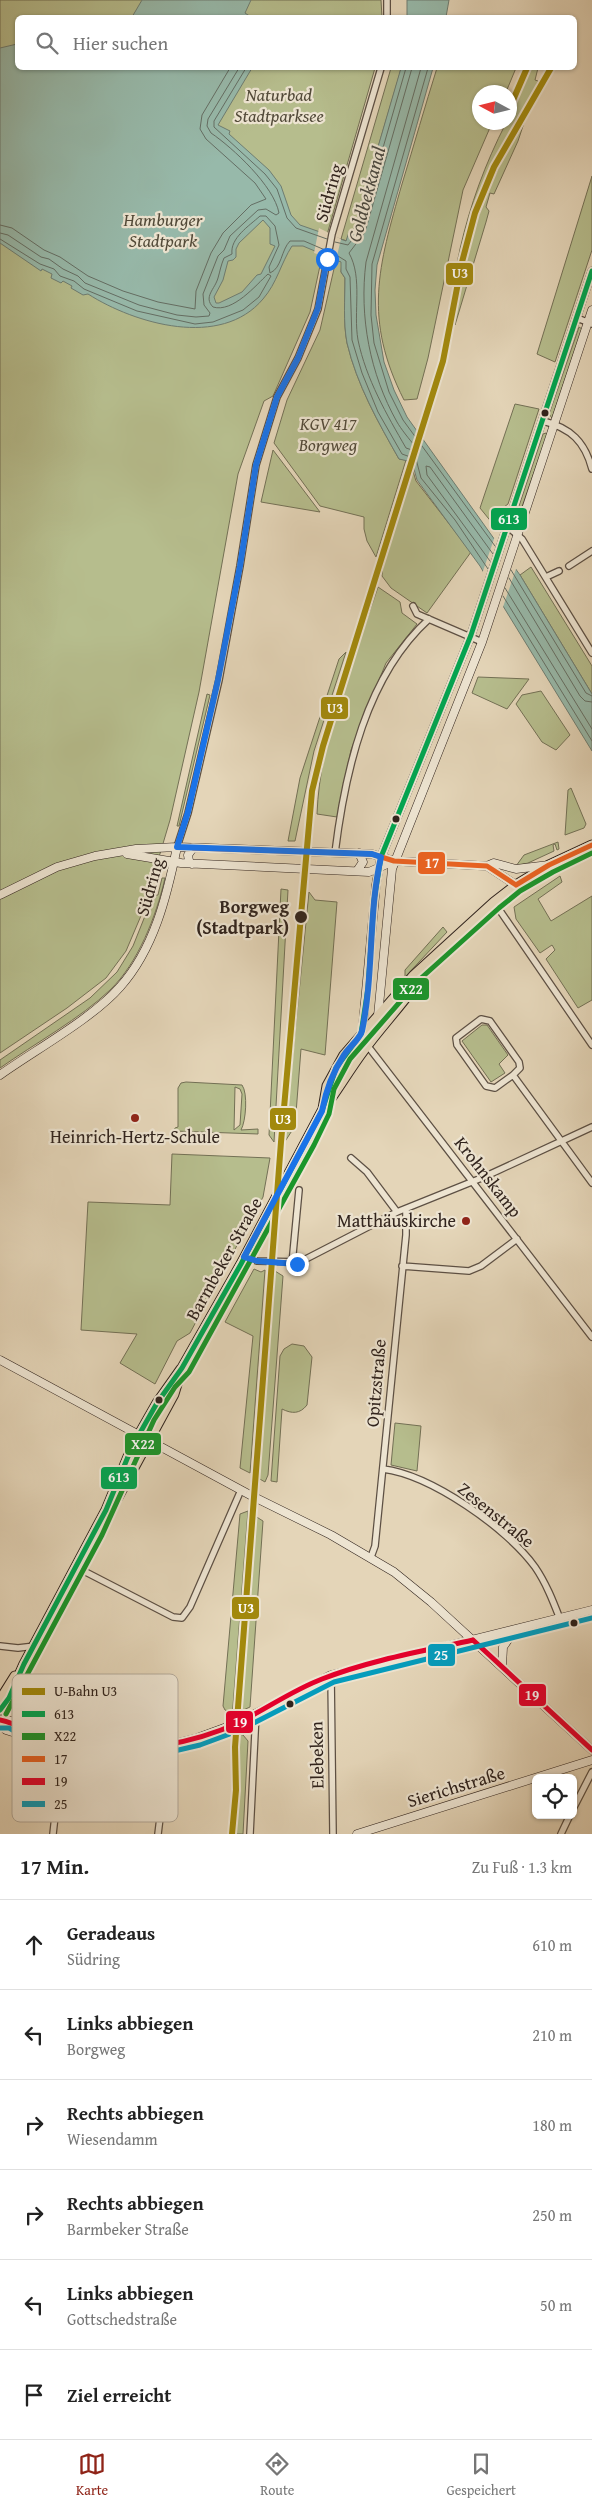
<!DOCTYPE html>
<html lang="de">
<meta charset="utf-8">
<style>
body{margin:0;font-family:"Gentium Book Plus",serif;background:#f2f2f2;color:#222}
.controls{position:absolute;right:15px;bottom:15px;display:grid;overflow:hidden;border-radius:8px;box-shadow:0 1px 4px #0004}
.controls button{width:45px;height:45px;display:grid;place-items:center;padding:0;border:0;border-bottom:1px solid #e0e0e0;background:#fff;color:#222;font:25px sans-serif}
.compass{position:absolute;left:472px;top:85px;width:45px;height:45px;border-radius:50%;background:#fff;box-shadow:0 1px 4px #0004;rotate:277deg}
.stop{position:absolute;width:15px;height:15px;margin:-11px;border:4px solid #1a73e8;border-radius:50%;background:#fff}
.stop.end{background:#1a73e8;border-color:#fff;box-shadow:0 1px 5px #0008}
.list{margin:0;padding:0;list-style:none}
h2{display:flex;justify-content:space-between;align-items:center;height:65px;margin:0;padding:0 20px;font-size:21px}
h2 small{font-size:16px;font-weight:400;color:#767676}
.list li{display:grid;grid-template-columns:32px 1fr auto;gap:15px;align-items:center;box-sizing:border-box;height:90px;padding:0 20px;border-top:1px solid #e0e0e0}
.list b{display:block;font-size:19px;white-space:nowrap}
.list p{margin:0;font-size:16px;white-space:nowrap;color:#767676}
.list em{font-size:16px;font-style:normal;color:#767676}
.icon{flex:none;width:28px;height:28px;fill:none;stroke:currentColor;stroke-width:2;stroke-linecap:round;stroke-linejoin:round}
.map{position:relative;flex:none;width:592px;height:1834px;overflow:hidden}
.search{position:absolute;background:#fff;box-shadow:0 1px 4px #0004;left:15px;right:15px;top:15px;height:55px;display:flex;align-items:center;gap:12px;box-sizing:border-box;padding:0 18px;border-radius:8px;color:#767676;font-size:19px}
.sheet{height:605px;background:#fff}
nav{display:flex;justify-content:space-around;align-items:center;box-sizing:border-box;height:70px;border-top:1px solid #e0e0e0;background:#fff;font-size:14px;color:#767676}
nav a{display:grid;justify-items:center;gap:2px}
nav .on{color:#8f2418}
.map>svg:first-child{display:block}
.green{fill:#b6bd8d;stroke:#737055;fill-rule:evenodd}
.water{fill:#97b9aa;stroke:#6e7d72;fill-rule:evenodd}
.pier{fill:#e4d5b8}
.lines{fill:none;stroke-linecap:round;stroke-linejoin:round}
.shore{stroke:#646e64;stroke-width:1}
.street-casing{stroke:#5d5044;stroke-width:8}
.secondary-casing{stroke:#30231d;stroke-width:9}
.primary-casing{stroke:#30231d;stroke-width:11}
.street{stroke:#ede4d1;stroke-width:5.5}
.secondary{stroke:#ede4d1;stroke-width:8}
.primary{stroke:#e4d5b8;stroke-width:9}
.bus-1-casing{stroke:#ede4d1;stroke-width:9}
.bus-2-casing{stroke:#ede4d1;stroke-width:9}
.bus-3-casing{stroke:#ede4d1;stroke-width:9}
.bus-4-casing{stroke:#ede4d1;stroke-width:9}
.bus-5-casing{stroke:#ede4d1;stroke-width:9}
.bus-1{stroke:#00a651;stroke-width:5}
.bus-2{stroke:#1a962b;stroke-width:5}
.bus-3{stroke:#e86222;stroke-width:5}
.bus-4{stroke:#e4002b;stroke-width:5}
.bus-5{stroke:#059cbc;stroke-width:5}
.metro-1-casing{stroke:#ede4d1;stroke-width:10}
.metro-1{stroke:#a2890d;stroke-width:6}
.route{stroke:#1a73e8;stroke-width:6}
.bus-dot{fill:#30231d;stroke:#ede4d1;stroke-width:2}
.poi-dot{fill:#8f2418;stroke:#ede4d1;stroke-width:2}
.labels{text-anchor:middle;stroke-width:4.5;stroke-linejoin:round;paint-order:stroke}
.park-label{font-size:18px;font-style:italic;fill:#524a39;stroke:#ede4d1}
.street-label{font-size:18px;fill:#30231d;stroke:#ede4d1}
.stop-label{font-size:18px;font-weight:bold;fill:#30231d;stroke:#ede4d1;text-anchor:end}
.poi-label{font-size:18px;fill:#30231d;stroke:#ede4d1}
.water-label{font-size:19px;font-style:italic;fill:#4a4840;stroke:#ede4d1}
.key{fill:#ede4d1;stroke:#b4aa9b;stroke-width:1}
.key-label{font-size:14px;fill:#30231d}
.line-badge{stroke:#ede4d1;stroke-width:2}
.badge-label{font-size:14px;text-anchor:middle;font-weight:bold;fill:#fff}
</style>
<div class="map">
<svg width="592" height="1834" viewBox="0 0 592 1834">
<rect width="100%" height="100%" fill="#e4d5b8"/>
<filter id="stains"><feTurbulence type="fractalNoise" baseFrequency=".004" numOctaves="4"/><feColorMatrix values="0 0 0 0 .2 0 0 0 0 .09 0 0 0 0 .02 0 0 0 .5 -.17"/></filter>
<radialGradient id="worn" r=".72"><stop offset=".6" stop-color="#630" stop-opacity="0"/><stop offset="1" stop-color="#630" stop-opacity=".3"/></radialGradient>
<path class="green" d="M0,0H381L382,18H18V68H375L326,238L310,312L273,396L264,401L238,474L199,692L170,820L143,911L126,951L106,978L67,1008L0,1053Z
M391,68H401L400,73L354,229L347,241L341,239Z
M437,68H516L506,92H480V122L492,123L463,190L428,358L417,399L404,400C363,319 378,267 402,184C414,145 425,106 437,68Z
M529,68H538L535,80L538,81L518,141L494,194L490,193L486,207L489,211L486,222L455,325C454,313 459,297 461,284C471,226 489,182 518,131L514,127C483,169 467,224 457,275C454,269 459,257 460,249C470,205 485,164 506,123L510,122V114Z
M592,176V250L555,362L537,354Z
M336,260L342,262L341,272L345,278C345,299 343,322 347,343C357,385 378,422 399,459L406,460L376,557L367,541L364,529V517L320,506L274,443L287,400L320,330Z
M579,327L582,329L552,418L549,414Z
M515,404L539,409L508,504L504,507L497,529L480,508Z
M546,433L547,435L517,521L515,518L543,434Z
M273,450L320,512L261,502Z
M412,468L416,481L471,552L427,613L391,588L382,576L383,565Z
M531,567L592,666V694L520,575Z
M378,587L400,602L402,613L417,624L386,663L372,697L351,750L337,817L317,814C320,736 353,661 378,587Z
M346,652L314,751L295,841H288L300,778L339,659Z
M478,677L529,679L507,709L472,693Z
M541,691L570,735L556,750L542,742L516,704L522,695Z
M207,694L210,695L179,826H177Z
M571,788L586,824L584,828L565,835L568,790Z
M558,842L559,849L557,850L555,844L553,845L554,851L528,863L516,866L524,855Z
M560,876L562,882L538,899L551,921L592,896V1000L578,1008L546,959L555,950L552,945L540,953L516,919L514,907Z
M162,878H165C156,917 138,963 110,990C81,1018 34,1044 0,1068V1060L90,998L117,972L133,946L153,896L158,895Z
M281,889L288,890L274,1142L269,1135Z
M309,892L315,900L337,902L325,1055L301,1049L295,1126L284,1143Z
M443,927L447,932L405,977V970Z
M482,1025H487L508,1055L499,1064L505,1073L491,1082L462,1041Z
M186,1082L242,1085C248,1093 246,1121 241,1130L258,1129V1134L174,1131L175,1128L178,1127V1088L181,1083ZM235,1087L240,1089L242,1094L240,1125L234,1130Z
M172,1154L270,1158L263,1197L190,1333L177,1341L155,1384L120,1363L137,1334L81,1330L88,1202L170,1205Z
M254,1269L261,1272L265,1270L250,1473L240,1468L253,1336L225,1322Z
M275,1271L283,1276L268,1475L265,1482L258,1478Z
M292,1344L304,1346L312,1357L307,1405C300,1414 292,1414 282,1409L277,1482L271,1481L280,1356L284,1349Z
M395,1423L421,1426L417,1471L391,1465Z
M248,1511L233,1706L232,1713L225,1710L223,1706L240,1514Z
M255,1516L263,1521L250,1707L241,1711Z
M239,1734L243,1735L248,1741L243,1834H235Z"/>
<path class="water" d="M142,0H251L245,13L251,17H132Z
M407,0H449L446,17H407Z
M17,44L18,68H252L218,125L230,131L229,134L269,170L281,186L291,215L300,225L346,241L349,232L354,229L401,68H433L377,265L375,290L376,315L384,362L394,390L407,417L520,575L592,694V751L503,606L480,566L417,480L412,462L399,459C378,422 357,385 347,343C343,322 345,299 345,278L341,272V262L303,246H292C281,263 277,283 263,299C221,349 135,324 88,294L83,295L71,288L72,286L63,281L61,283L51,278L52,274L42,269L41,271L0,243V48ZM263,220L270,228V244L275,246L261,274L257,275L242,292L219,303H216L214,297L223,280L228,261L233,260L236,257V249L239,243Z"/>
<path class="pier" d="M319,228L341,239L336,260L314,253Z
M495,536L517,566L502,610L482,574Z"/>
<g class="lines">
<path class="shore" d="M246,68L214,121V127L265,174L277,189L287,218L296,228L327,239
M412,68L365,232L349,253C363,278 353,312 358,340C366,379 387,415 406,448L412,450L415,446C409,439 401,429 397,422C370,374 359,317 366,262L421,68
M428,68L372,264L371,315L374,343L389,392L403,420L495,546
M0,225L12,228L44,250L60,257L88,276L123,291L158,302L195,309L196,291L211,253L223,233L251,205L266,199L255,183L206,139L200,129L202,115L230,68
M0,233L8,235L41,257L49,259L63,269L78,276L85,283L139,305L177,315L196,317L209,316L210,313L204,305L203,294L218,256L224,250L230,236L258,210L266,209L276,215L279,213C274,186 233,148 211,133L207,126L208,119L239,68
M0,239L40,264L54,269L60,276L74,281L84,289L137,311L195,324L213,322L243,310L259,297L271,276L268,274C256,285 233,313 213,307C203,297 215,289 218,278C220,271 221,265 224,258L232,254C230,238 249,226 260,216H266L275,226L279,245L269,267L270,273C282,268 281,250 290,241H304L325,250
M335,242L348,245L359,231L406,68
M333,253L346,261V269L350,277L352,340L362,373L378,412L402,454L416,459L421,478L455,520L488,569
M490,561L427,475L426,466L430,467L493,554
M511,570L586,693L592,696
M509,578L580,696L585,701L592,702
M505,588L592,729
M503,596L592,741"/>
<g class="street-casing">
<path id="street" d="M387,0V18
M577,318L592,324
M543,421C571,428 585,442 592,469
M508,527L522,539L592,653
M569,566L592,551
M546,577L559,571
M413,606L417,614L482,642
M177,847L188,813L219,680L240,566L256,465L277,397L298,358L318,309L332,234L381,68
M335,853C345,772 366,676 429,619
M494,902L592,1045
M367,1045L592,1337
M513,1075L495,1088L486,1086L457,1045L456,1038L481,1019L490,1021L519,1062L520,1068L513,1075L592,1183
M351,1158L367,1172L397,1212
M245,1257L257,1261L300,1262L397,1212L484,1177L592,1127
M292,1264L299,1190
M402,1266L469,1271L481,1266L517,1239
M383,1469C431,1475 507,1528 535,1567C546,1583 553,1601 560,1619
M371,1557L375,1546L406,1235V1210
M76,1567L173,1617L182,1618L190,1607L241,1490
M0,1646L18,1648L35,1646
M331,1675L333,1834
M573,1809L592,1772
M53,1834L63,1745
M158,1834L169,1745
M250,1834L256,1713
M561,1834L570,1815"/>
</g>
<g class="secondary-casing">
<path id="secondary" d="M127,854L181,863L369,872L394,861
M192,864L189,861L188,855L193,848
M487,866L494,863L516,869L549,865
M357,871L363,862L359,853
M0,895L57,867L95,856L136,849L177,847L372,854L394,861L487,866L516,885
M368,1043L378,1016L392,869L482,642L592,310
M367,1045L362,1034L376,885L381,857L471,635L592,271
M0,1075C35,1050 93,1018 120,987C154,949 167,896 177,847
M0,1360L252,1496L331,1535L394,1572L431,1602L592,1750
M502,1667L503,1647L514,1631
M0,1720L11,1721L41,1738
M0,1725L6,1730L34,1739L80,1748L116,1749L169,1745L197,1738L235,1724L331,1675L592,1610
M357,1834L592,1760"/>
</g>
<g class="primary-casing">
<path id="primary" d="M323,1109L327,1086L344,1055L414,975L494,902L516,885L549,865L592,845
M106,1510L118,1497L174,1394L182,1368L241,1264L322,1111C337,1091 349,1070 364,1050C385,1021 412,995 429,963
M0,1700L15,1676
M0,1710L9,1698L24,1664L106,1510L132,1447L157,1403L181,1369"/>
</g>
<use href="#street" class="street"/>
<use href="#secondary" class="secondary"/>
<use href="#primary" class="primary"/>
<g class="bus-1-casing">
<path id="bus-1" d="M0,1710L9,1698L24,1664L106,1510L132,1447L157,1403L182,1368L241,1264L322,1111L336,1068L361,1034L368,988L374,900L381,857L471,635L592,271"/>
</g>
<g class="bus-2-casing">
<path id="bus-2" d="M6,1714L102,1535L154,1420L175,1387L189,1372L314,1145L329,1114L334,1089L350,1059L419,980L499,908L520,891L553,872L592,853"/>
</g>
<g class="bus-3-casing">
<path id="bus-3" d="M193,848L372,854L394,861L487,866L516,885
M516,885L549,865L592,845"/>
</g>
<g class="bus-4-casing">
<path id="bus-4" d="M473,1640L592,1750
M0,1720C17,1723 29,1733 45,1740C59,1746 74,1748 89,1749C139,1752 192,1744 238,1723C266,1709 293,1690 322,1679C371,1660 423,1651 473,1640"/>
</g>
<g class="bus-5-casing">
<path id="bus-5" d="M0,1728H9L41,1746L79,1755L117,1756L170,1752L200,1745L238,1731L334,1682L592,1618"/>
</g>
<use href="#bus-1" class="bus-1"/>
<use href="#bus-2" class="bus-2"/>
<use href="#bus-3" class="bus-3"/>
<use href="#bus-4" class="bus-4"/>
<use href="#bus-5" class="bus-5"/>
<g class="metro-1-casing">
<path id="metro-1" d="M510,107L527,68
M232,1834L236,1790L235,1747L281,1142L312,791L323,746L443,361L462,262L475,213L494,167L551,68"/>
</g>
<use href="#metro-1" class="metro-1"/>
</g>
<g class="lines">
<path class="route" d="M297,1264L257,1261L244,1257L322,1111C326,1090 332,1073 344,1055C349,1047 360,1039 362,1031C374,974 368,914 381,857L372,854L177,847L188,812L218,680L240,566L256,465L277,397L298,358L318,308L327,259"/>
</g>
<g class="bus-dot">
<circle cx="545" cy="413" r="4.5"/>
<circle cx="396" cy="819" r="4.5"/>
<circle cx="301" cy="917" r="7"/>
<circle cx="159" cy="1400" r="4.5"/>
<circle cx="574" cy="1623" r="4.5"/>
<circle cx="290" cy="1704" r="4.5"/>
</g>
<g class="poi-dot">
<circle cx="135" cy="1118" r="5"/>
<circle cx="466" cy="1221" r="5"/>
</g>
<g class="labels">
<g class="park-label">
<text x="279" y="101">Naturbad<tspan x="279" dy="21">Stadtparksee</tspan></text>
<text x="163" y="226">Hamburger<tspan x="163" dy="21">Stadtpark</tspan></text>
<text x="328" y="430">KGV 417<tspan x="328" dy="21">Borgweg</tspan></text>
</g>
<g class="street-label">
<text transform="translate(329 193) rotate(-74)" y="6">Südring</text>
<text transform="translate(150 887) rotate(-74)" y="6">Südring</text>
<text transform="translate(488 1177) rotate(52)" y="6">Krohnskamp</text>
<text transform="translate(224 1259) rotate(-61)" y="6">Barmbeker Straße</text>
<text transform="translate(376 1383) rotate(-85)" y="6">Opitzstraße</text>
<text transform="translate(496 1515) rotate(39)" y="6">Zesenstraße</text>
<text transform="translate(317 1755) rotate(-91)" y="6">Elebeken</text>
<text transform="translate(456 1787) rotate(-17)" y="6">Sierichstraße</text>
</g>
<g class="stop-label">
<text x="289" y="913">Borgweg<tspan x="289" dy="21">(Stadtpark)</tspan></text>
</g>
<g class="poi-label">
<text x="135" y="1143">Heinrich-Hertz-Schule</text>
<text x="456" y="1227" text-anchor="end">Matthäuskirche</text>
</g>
<g class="water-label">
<text transform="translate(366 194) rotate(-75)" y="7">Goldbekkanal</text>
</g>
</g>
<rect x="12" y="1674" width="166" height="148" rx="8" class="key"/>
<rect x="22" y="1688" width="23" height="7" fill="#a2890d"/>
<rect x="22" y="1711" width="23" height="6" fill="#00a651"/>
<rect x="22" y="1733" width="23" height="7" fill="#1a962b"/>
<rect x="22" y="1756" width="23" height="6" fill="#e86222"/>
<rect x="22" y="1778" width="23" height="7" fill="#e4002b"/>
<rect x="22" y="1801" width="23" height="6" fill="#059cbc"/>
<g class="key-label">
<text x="54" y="1696">U-Bahn U3</text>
<text x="54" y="1719">613</text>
<text x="54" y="1741">X22</text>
<text x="54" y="1764">17</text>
<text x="54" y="1786">19</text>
<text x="54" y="1809">25</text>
</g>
<g class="line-badge">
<rect x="445" y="262" width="29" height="24" rx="5" fill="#a2890d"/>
<rect x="490" y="507" width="38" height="24" rx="5" fill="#00a651"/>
<rect x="320" y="696" width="29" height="24" rx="5" fill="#a2890d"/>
<rect x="417" y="851" width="29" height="24" rx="5" fill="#e86222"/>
<rect x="392" y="977" width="38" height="24" rx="5" fill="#1a962b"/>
<rect x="269" y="1107" width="28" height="24" rx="5" fill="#a2890d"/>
<rect x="124" y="1432" width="38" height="24" rx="5" fill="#1a962b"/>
<rect x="100" y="1466" width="38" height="24" rx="5" fill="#00a651"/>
<rect x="231" y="1596" width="29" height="24" rx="5" fill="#a2890d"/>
<rect x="427" y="1643" width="29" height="24" rx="5" fill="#059cbc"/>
<rect x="518" y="1683" width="29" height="24" rx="5" fill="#e4002b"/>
<rect x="225" y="1710" width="29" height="24" rx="5" fill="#e4002b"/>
</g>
<g class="badge-label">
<text x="460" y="278">U3</text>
<text x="509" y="524">613</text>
<text x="335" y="713">U3</text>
<text x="432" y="868">17</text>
<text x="411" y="994">X22</text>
<text x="283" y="1124">U3</text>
<text x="143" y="1449">X22</text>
<text x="119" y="1482">613</text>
<text x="246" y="1613">U3</text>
<text x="441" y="1660">25</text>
<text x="532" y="1700">19</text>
<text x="240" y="1727">19</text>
</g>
<rect width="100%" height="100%" filter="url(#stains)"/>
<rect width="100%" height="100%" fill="url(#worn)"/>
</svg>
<div class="controls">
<button><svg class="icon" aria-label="locate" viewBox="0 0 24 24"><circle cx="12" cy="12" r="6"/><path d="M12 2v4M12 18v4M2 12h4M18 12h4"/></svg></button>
</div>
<svg class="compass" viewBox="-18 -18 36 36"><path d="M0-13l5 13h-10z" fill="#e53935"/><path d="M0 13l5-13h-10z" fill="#767676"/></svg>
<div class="stop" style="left:327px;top:259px"></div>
<div class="stop end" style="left:297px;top:1264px"></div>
<div class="search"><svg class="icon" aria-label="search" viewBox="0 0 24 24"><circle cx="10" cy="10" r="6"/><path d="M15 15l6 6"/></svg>Hier suchen</div>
</div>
<section class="sheet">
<h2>17 Min.<small>Zu Fuß · 1.3 km</small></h2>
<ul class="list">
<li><svg class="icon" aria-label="ahead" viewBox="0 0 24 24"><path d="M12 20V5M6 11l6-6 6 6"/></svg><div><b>Geradeaus</b><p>Südring</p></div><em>610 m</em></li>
<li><svg class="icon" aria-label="left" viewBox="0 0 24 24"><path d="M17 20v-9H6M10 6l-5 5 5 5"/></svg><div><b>Links abbiegen</b><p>Borgweg</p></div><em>210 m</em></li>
<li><svg class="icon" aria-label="right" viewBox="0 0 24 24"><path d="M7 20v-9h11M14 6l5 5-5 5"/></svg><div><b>Rechts abbiegen</b><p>Wiesendamm</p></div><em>180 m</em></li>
<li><svg class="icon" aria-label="right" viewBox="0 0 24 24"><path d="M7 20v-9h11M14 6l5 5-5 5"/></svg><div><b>Rechts abbiegen</b><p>Barmbeker Straße</p></div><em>250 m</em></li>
<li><svg class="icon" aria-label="left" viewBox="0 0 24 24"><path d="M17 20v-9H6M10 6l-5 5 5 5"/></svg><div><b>Links abbiegen</b><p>Gottschedstraße</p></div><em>50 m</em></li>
<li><svg class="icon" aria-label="arrive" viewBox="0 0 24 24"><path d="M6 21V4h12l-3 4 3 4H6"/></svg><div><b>Ziel erreicht</b></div></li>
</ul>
</section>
<nav>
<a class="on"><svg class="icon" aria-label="map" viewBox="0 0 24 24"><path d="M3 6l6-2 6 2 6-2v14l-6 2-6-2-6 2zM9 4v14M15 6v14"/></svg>Karte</a>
<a><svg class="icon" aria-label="directions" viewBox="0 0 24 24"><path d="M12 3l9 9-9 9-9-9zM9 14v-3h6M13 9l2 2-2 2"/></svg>Route</a>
<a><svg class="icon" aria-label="saved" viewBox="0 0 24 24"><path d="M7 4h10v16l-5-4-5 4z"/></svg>Gespeichert</a>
</nav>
